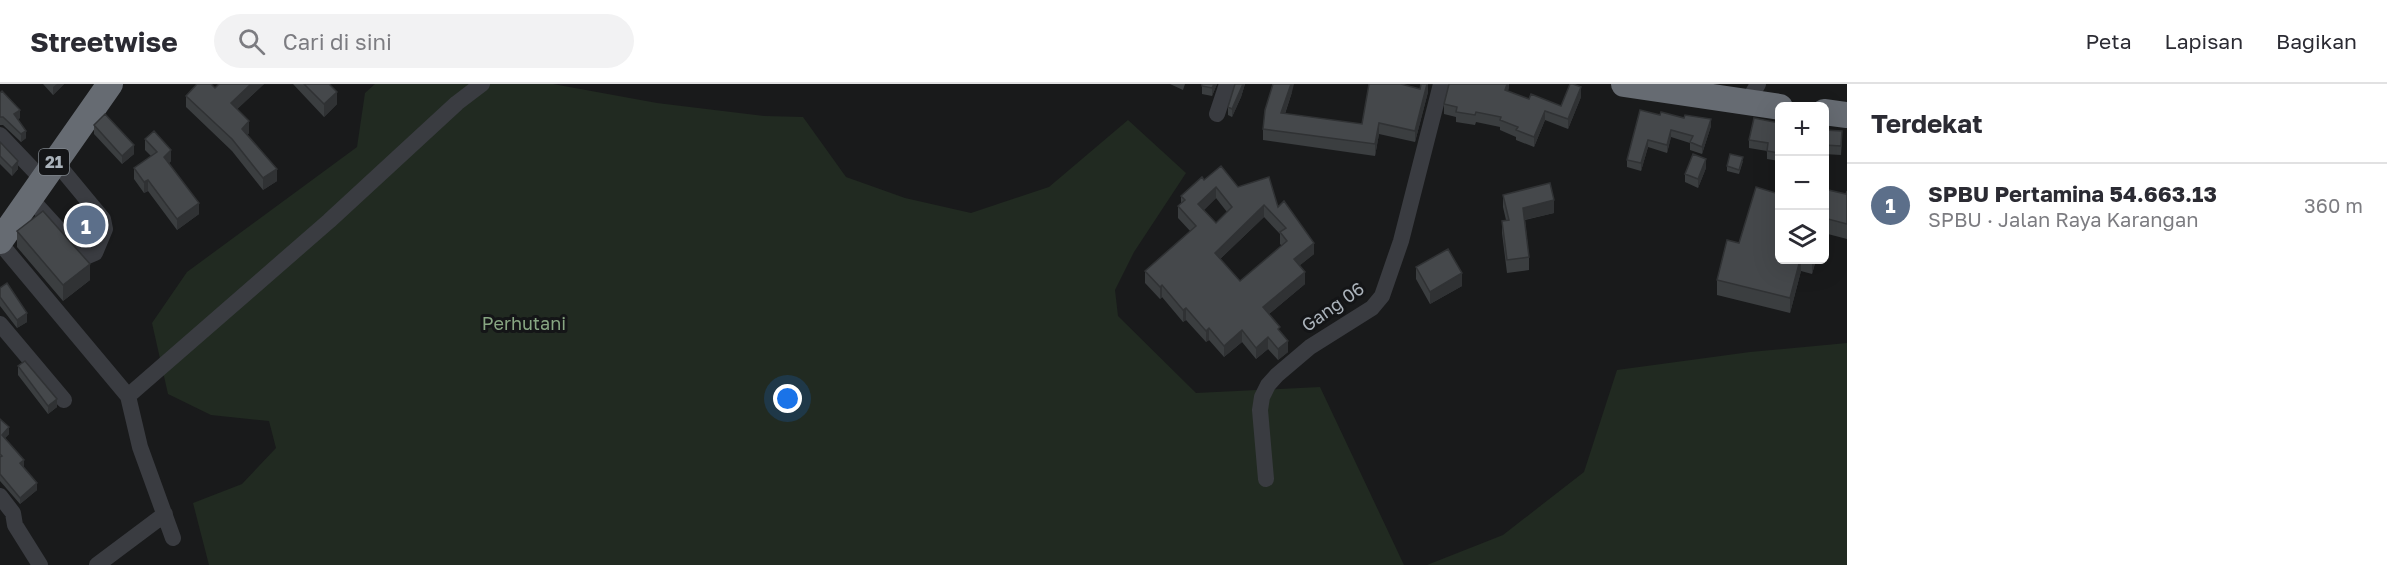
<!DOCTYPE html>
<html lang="id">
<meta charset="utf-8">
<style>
body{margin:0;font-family:"Golos Text",sans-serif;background:#f2f2f3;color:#2b2b33}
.controls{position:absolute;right:18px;top:18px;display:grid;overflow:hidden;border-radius:9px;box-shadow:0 6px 24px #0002}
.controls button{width:54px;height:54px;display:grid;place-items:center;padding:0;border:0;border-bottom:2px solid #e1e1e2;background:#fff;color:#2b2b33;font:30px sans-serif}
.you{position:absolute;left:788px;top:315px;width:21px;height:21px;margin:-15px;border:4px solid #fff;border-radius:50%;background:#1a73e8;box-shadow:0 0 0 9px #1a73e833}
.badge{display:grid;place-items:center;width:39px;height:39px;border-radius:50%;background:#111827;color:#fff;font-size:20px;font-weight:700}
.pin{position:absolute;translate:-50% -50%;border:3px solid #fff;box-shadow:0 2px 6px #0006}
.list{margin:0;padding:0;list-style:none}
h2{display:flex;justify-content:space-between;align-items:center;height:78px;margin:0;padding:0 24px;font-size:26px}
h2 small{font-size:20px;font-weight:400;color:#7c7c81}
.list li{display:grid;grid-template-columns:39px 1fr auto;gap:18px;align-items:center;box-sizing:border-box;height:84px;padding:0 24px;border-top:2px solid #e1e1e2}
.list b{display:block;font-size:22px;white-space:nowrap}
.list p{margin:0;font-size:20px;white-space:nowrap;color:#7c7c81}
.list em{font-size:20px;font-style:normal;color:#7c7c81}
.icon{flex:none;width:33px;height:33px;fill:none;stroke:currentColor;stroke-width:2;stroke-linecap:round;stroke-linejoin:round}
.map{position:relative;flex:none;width:1847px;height:481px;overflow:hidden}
header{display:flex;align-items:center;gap:36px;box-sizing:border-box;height:84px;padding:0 30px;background:#fff;border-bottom:2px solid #e1e1e2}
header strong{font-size:28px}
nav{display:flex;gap:33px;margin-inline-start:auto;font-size:21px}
.search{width:420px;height:54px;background:#f2f2f3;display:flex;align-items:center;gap:15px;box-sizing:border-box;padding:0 21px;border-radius:33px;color:#7c7c81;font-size:22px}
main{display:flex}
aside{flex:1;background:#fff}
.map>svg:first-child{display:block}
.green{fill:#212a21}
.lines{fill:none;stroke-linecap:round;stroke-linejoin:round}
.minor{stroke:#3a3c41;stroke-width:16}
.highway{stroke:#666b72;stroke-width:26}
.wall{fill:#3b3e40;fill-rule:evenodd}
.shaded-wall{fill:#303234}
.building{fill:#45484b;stroke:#303234;stroke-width:1.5;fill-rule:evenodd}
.labels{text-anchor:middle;stroke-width:6;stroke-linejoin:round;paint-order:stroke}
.shield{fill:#141517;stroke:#7e848a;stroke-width:1.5}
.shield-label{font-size:16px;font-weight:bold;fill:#abb3bb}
.street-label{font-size:18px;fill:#abb3bb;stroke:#141517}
.park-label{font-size:18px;fill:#87a682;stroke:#141517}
</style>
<header>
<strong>Streetwise</strong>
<div class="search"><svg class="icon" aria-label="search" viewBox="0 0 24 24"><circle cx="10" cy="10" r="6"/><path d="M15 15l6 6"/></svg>Cari di sini</div>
<nav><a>Peta</a><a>Lapisan</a><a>Bagikan</a></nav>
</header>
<main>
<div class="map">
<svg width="1847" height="481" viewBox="0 0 1847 481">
<rect width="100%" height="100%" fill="#191a1b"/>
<path class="green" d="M375,0H553L657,19L765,32L803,33L846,93L905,114L971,129L1049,103L1128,36L1186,89L1134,168L1115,206L1118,232L1196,309L1320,303L1404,481H209L193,419L242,400L276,364L269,337L211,331L168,310L152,239L187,188L357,63L365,9Z
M1847,259V481H1427L1503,451L1584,388L1617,286L1750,268Z"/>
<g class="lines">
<path class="minor" d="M1747,19L1758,0
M1217,30L1227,0
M0,51L42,95
M30,114L81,170L88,172L95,169L105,145L103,135L55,77
M0,159L128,312L140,363L173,454
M0,240L64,316
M128,312L329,137L457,19L482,0
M1266,395L1260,326L1262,313L1268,301L1277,291L1310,263L1372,224L1382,212L1401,157L1441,0
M0,412L13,429L15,441L40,481
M97,481L165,430"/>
<path class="highway" d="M1624,0L1780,23
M1824,28L1847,31
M0,157L110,0"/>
</g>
<path class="wall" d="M43,0H64L53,11Z
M264,0L237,25L249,49L247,51L277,97L263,106L232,67L186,23V12L215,4Z
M293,0H329L337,20L324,33Z
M1170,0H1185L1183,6Z
M1217,0L1212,12L1202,10V2Z
M1235,0H1245L1241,13L1232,33L1228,31V23Z
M1427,0H1428V8L1415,58L1379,50L1375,72L1263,56V45L1292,8L1285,30L1362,40L1403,1L1420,5Z
M1509,0L1508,7L1529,15L1561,22L1581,13L1568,45L1545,36L1534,63L1516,56V53L1500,46V43L1476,38L1475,41L1456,38V33L1444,30V20Z
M0,9L20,34L18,35L26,54L21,58L3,41H0Z
M1660,31L1711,42L1702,70L1690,66V59L1671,53L1667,69L1648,63L1641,87L1627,83V76Z
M1779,39V77L1767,75V67L1749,64V56Z
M94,41L134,70L122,80L94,50Z
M1824,46L1842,55L1841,71L1824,70Z
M145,55L171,77L169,79L199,130L177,146L148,107L144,109L134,95V84L151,72L145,66Z
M0,58L18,85L12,92L0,80Z
M1743,77L1739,90L1727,87V82Z
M1706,84L1698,104L1685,98V90Z
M1204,96L1238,103L1278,123L1314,170L1300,181L1305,200L1269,230L1280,248L1288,268L1278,276L1268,265L1256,275L1242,258L1224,273L1209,256L1206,258L1186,236L1183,238L1162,213L1160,215L1145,199V187L1191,148L1178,134V122L1181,119V112ZM1216,114L1227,128L1216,139L1204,126ZM1264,133L1280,150V160L1282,162L1240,197L1220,175Z
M1824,105L1846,110L1847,107V155L1824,149Z
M1503,111L1554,129L1525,136L1529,173V186L1507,189L1502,149V137L1506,136L1503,123Z
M17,147L90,196L63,217L17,163Z
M1739,159L1779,176H1816L1812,190L1801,187L1790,229L1717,211V196Z
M1416,183L1462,202L1430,220L1416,195Z
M0,204L27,238L17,244L0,222Z
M18,282L57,323L48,330L18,291Z
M0,335L9,350L5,354L24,383H23L37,406L20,420L0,397Z"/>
<path class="shaded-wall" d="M57,0H64L53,11V3Z
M251,0H264L231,31V19Z
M1214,0H1217L1212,12V4Z
M1243,0H1245L1241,13L1232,33V25Z
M1291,0H1294L1292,8L1281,41V29Z
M1427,0H1428V8L1415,58V47Z
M1507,0H1509V4L1505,16V6Z
M1581,3V13L1568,45V35Z
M337,8V20L324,33V20Z
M20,26V34L14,38V30Z
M1545,27V36L1534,63V53Z
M1711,35V42L1702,70V63Z
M249,37V49L242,56V45Z
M1379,39V50L1375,72V60Z
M1671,46V53L1667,69V61Z
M26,47V54L21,58V50Z
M1648,56V63L1641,87V79Z
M134,61V70L122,80V72Z
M171,66V77L164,84V73Z
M1706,75V84L1698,104V95Z
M18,77V85L12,92V84Z
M277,85V97L263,106V94Z
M148,96V107L144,109V98Z
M1216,103V114L1198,131V120Z
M1554,116V129L1523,136V124Z
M199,119V130L177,146V135Z
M1264,121V133L1215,180V169Z
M1314,159V170L1294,186V175Z
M1800,176H1801V187L1790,229V214Z
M1812,176H1816L1812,190Z
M90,180V196L63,217V201Z
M1305,188V200L1263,235V223Z
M1462,189V202L1430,220V208Z
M1162,201V213L1160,215V203Z
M1186,224V236L1183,238V226Z
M27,229V238L17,244V236Z
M1209,244V256L1206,258V247Z
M1242,246V258L1224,273V262Z
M1268,253V265L1256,275V264Z
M1288,257V268L1278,276V265Z
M57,315V323L48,330V322Z
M9,343V350L2,357V351Z
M24,376V383L20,386V379Z
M37,399V406L20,420V414Z"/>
<path class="building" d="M197,0H211L215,4L219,0H251L231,19L249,37L242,45L277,85L263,94L232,55L186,12Z
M304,0H329L337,8L324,20Z
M1202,0H1214L1212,4L1202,2Z
M1235,0H1243L1232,25L1228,23Z
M1273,0H1291L1281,29L1362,40L1369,0H1401L1420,5L1421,0H1427L1415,47L1379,39L1375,60L1263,45L1265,26Z
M1449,0H1507L1505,6L1529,15L1531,10L1561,22L1570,0H1573L1581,3L1568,35L1545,27L1534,53L1516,46L1518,43L1500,36L1501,33L1476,28L1475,31L1456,28L1457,23L1444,20Z
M2,7L20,26L14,30L26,47L21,50L3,33H0V9Z
M1640,26L1660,31L1661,28L1684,34L1685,31L1711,35L1702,63L1690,58L1693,52L1671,46L1667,61L1648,56L1641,79L1627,76Z
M105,30L134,61L122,72L94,41Z
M1754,34L1779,39V69L1767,67L1768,59L1749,56Z
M1824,46L1842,47L1841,62L1824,61Z
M154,47L171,66L164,73L199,119L177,135L148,96L144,98L134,84L157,68L145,55Z
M0,58L18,77L12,84L0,72Z
M1693,70L1706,75L1698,95L1685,90Z
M1730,70L1743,73L1739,86L1727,82Z
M1221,82L1238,103L1269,93L1278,123L1284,117L1314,159L1294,175L1305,188L1263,223L1280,243L1278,245L1288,257L1278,265L1268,253L1256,264L1242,246L1224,262L1209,244L1206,247L1186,224L1183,226L1162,201L1160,203L1145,187L1196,142L1178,122L1185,116L1181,112L1202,93L1204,96ZM1216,103L1232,123L1216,139L1198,120ZM1264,121L1286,144L1280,148L1287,157L1240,197L1215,169Z
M1550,99L1554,116L1523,124L1529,173L1507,176L1502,137L1509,136L1503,111Z
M1756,103L1779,110V176H1800L1790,214L1717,196L1727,156L1739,159Z
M1824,105L1846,110L1847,107V140L1824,134Z
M43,127L90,180L63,201L17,147Z
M1448,165L1462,189L1430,208L1416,183Z
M7,199L27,229L17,236L0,213V204Z
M25,277L57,315L48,322L18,282Z
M0,335L9,343L2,351L24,376L20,379L37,399L20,414L0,390V373L2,372L0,370Z"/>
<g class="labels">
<rect class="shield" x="39" y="65" width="30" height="26" rx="4.5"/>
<g class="shield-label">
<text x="54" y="84">21</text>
</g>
<g class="street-label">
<text transform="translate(1333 223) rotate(-35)" y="6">Gang 06</text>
</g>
<g class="park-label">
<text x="524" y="246">Perhutani</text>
</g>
</g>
</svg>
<div class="controls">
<button>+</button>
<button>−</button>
<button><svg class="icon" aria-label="layers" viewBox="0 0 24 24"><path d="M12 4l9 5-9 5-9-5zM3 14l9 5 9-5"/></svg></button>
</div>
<div class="you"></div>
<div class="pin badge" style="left:86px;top:141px;background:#5c6f8a">1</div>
</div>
<aside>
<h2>Terdekat<small></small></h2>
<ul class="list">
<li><span class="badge" style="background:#5c6f8a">1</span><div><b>SPBU Pertamina 54.663.13</b><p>SPBU · Jalan Raya Karangan</p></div><em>360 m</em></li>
</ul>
</aside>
</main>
